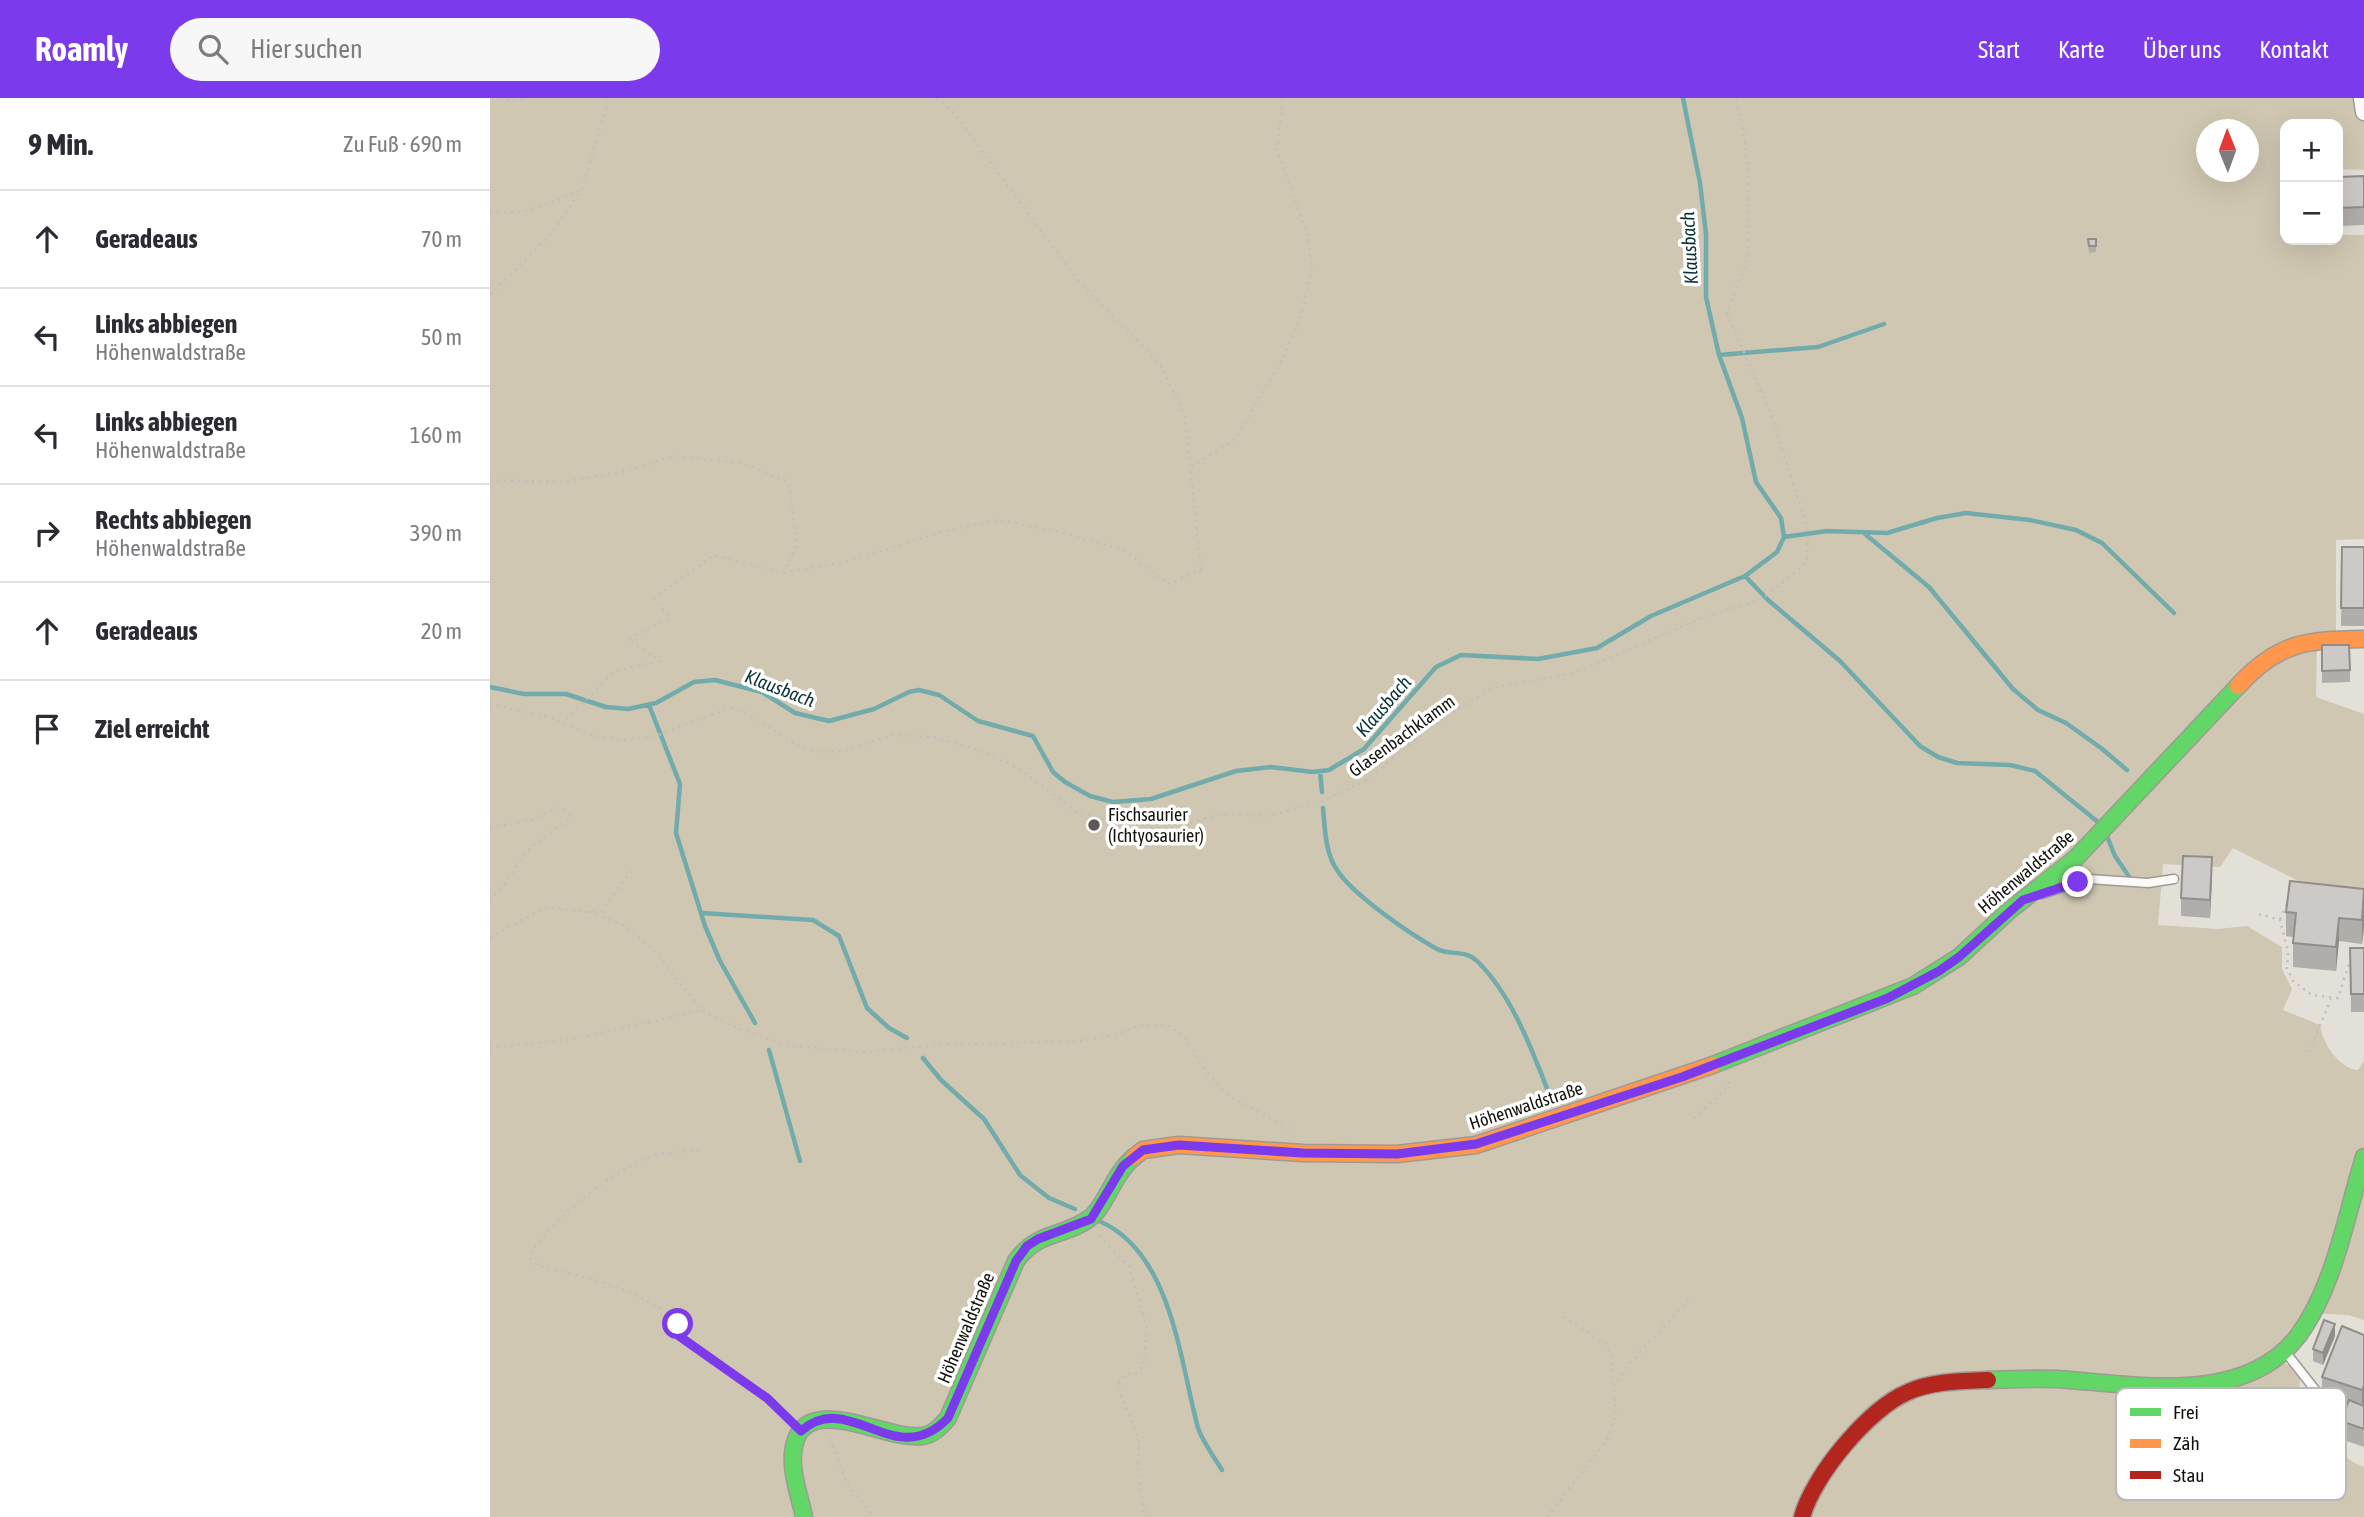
<!DOCTYPE html>
<html lang="de">
<meta charset="utf-8">
<style>
body{margin:0;font-family:"Asap Condensed",sans-serif;background:#f7f7f7;color:#2b2b33}
.controls{position:absolute;right:21px;top:21px;display:grid;overflow:hidden;border-radius:14px;box-shadow:0 7px 28px #0002}
.controls button{width:63px;height:63px;display:grid;place-items:center;padding:0;border:0;border-bottom:2px solid #e1e1e2;background:#fff;color:#2b2b33;font:35px sans-serif}
.compass{position:absolute;left:1706px;top:21px;width:63px;height:63px;border-radius:50%;background:#fff;box-shadow:0 7px 28px #0002;rotate:359deg}
.stop{position:absolute;width:21px;height:21px;margin:-16px;border:5px solid #7c3aed;border-radius:50%;background:#fff}
.stop.end{background:#7c3aed;border-color:#fff;box-shadow:0 2px 7px #0008}
.list{margin:0;padding:0;list-style:none}
h2{display:flex;justify-content:space-between;align-items:center;height:91px;margin:0;padding:0 28px;font-size:30px}
h2 small{font-size:23px;font-weight:400;color:#7c7c81}
.list li{display:grid;grid-template-columns:46px 1fr auto;gap:21px;align-items:center;box-sizing:border-box;height:98px;padding:0 28px;border-top:2px solid #e1e1e2}
.list b{display:block;font-size:26px;white-space:nowrap}
.list p{margin:0;font-size:23px;white-space:nowrap;color:#7c7c81}
.list em{font-size:23px;font-style:normal;color:#7c7c81}
.icon{flex:none;width:38px;height:38px;fill:none;stroke:currentColor;stroke-width:2;stroke-linecap:round;stroke-linejoin:round}
.map{position:relative;flex:none;width:1874px;height:1419px;overflow:hidden}
header{display:flex;align-items:center;gap:42px;box-sizing:border-box;height:98px;padding:0 35px;background:#7c3aed;color:#fff}
header strong{font-size:33px}
nav{display:flex;gap:38px;margin-inline-start:auto;font-size:24px}
.search{width:490px;height:63px;background:#f7f7f7;display:flex;align-items:center;gap:18px;box-sizing:border-box;padding:0 24px;border-radius:38px;color:#7c7c81;font-size:26px}
main{display:flex}
aside{flex:1;background:#fff}
.map>svg:first-child{display:block}
.green{fill:#cfc7b1;fill-rule:evenodd}
.lines{fill:none;stroke-linecap:round;stroke-linejoin:round}
.stream{stroke:#72abac;stroke-width:4.5}
.lane-casing{stroke:#9d9b95;stroke-width:11}
.street-casing{stroke:#9d9b95;stroke-width:19}
.fast-casing{stroke:#9d9b95;stroke-width:19}
.slow-casing{stroke:#9d9b95;stroke-width:19}
.jam-casing{stroke:#9d9b95;stroke-width:19}
.path{stroke:#c1bfbd;stroke-width:2.5;stroke-dasharray:2 5;stroke-linecap:butt}
.lane{stroke:#fbfaf9;stroke-width:8}
.street{stroke:#fbfaf9;stroke-width:16}
.fast{stroke:#63d668;stroke-width:16}
.slow{stroke:#ff974d;stroke-width:16}
.jam{stroke:#b3261e;stroke-width:16}
.wall{fill:#b0adaa}
.shaded-wall{fill:#908d8b}
.building{fill:#cdc9c6;stroke:#908d8b;stroke-width:2}
.route{stroke:#7c3aed;stroke-width:9}
.poi-dot{fill:#5c5953;stroke:#fff;stroke-width:2.5}
.labels{text-anchor:middle;stroke-width:7;stroke-linejoin:round;paint-order:stroke}
.street-label{font-size:18px;fill:#13110b;stroke:#fff}
.poi-label{font-size:18px;fill:#13110b;stroke:#fff;text-anchor:start}
.water-label{font-size:19px;font-style:italic;fill:#0a3335;stroke:#fff}
.key{fill:#fff;stroke:#b8b8b6;stroke-width:2}
.key-label{font-size:19px;fill:#13110b}
</style>
<header>
<strong>Roamly</strong>
<div class="search"><svg class="icon" aria-label="search" viewBox="0 0 24 24"><circle cx="10" cy="10" r="6"/><path d="M15 15l6 6"/></svg>Hier suchen</div>
<nav><a>Start</a><a>Karte</a><a>Über uns</a><a>Kontakt</a></nav>
</header>
<main>
<aside>
<h2>9 Min.<small>Zu Fuß · 690 m</small></h2>
<ul class="list">
<li><svg class="icon" aria-label="ahead" viewBox="0 0 24 24"><path d="M12 20V5M6 11l6-6 6 6"/></svg><div><b>Geradeaus</b></div><em>70 m</em></li>
<li><svg class="icon" aria-label="left" viewBox="0 0 24 24"><path d="M17 20v-9H6M10 6l-5 5 5 5"/></svg><div><b>Links abbiegen</b><p>Höhenwaldstraße</p></div><em>50 m</em></li>
<li><svg class="icon" aria-label="left" viewBox="0 0 24 24"><path d="M17 20v-9H6M10 6l-5 5 5 5"/></svg><div><b>Links abbiegen</b><p>Höhenwaldstraße</p></div><em>160 m</em></li>
<li><svg class="icon" aria-label="right" viewBox="0 0 24 24"><path d="M7 20v-9h11M14 6l5 5-5 5"/></svg><div><b>Rechts abbiegen</b><p>Höhenwaldstraße</p></div><em>390 m</em></li>
<li><svg class="icon" aria-label="ahead" viewBox="0 0 24 24"><path d="M12 20V5M6 11l6-6 6 6"/></svg><div><b>Geradeaus</b></div><em>20 m</em></li>
<li><svg class="icon" aria-label="arrive" viewBox="0 0 24 24"><path d="M6 21V4h12l-3 4 3 4H6"/></svg><div><b>Ziel erreicht</b></div></li>
</ul>
</aside>
<div class="map">
<svg width="1874" height="1419" viewBox="0 0 1874 1419">
<rect width="100%" height="100%" fill="#e3e0d8"/>
<path class="green" d="M0,0H1874V72L1848,71V26H1795V142H1848V137H1874V441L1846,442V541L1827,544L1826,599L1874,616V806L1827,796L1805,781L1743,750L1730,769L1673,766L1668,827L1728,831L1757,828L1792,849V871L1802,891L1793,912L1830,927C1832,944 1849,971 1868,972L1874,963V1222L1858,1217L1822,1215L1785,1261L1800,1268L1810,1280L1809,1295L1838,1313C1840,1341 1846,1358 1874,1369V1419H0ZM1716,32H1758V74H1716Z"/>
<g class="lines">
<path class="stream" d="M1229,257L1328,249L1394,226
M1375,436L1439,489L1523,591L1548,612L1576,625L1611,650L1637,672
M1294,439L1337,433L1397,435L1447,420L1476,415L1540,422L1586,432L1612,445L1684,515
M1255,478L1278,502L1350,563L1430,648L1448,659L1467,665L1520,667L1545,673L1608,724
M0,589L34,596H76L116,609L138,611L166,605L204,584L225,582L272,594L305,615L339,623L384,611L419,594L429,592L449,597L488,623L543,638L563,674L575,684L600,698L623,704L661,701L746,673L781,669L823,674L839,672L874,651L946,569L971,557L1048,561L1107,550L1161,518L1255,478L1287,454L1294,439L1291,420L1266,384L1252,320L1229,257L1216,199V136L1210,85L1193,0
M159,607L190,686L186,735L215,828L230,863L265,925
M830,673L832,694
M833,710C835,730 835,755 847,772C863,797 920,836 947,851C960,858 975,851 987,863C1021,896 1041,949 1058,993
M1617,738L1625,758L1640,780
M212,815L323,822L349,838L377,910L399,930L417,940
M279,952L310,1063
M433,960L451,982L494,1021L530,1077L559,1100L585,1111
M609,1123C682,1154 690,1264 708,1330C713,1344 724,1359 732,1372"/>
<g class="lane-casing">
<path id="lane" d="M1552,796L1599,781L1658,785L1684,781
M1797,1256L1834,1303L1874,1318"/>
</g>
<g class="street-casing">
<path id="street" d="M1872,0L1874,14"/>
</g>
<g class="fast-casing">
<path id="fast" d="M1223,967L1423,888L1469,859L1520,812L1585,761L1748,588
M1498,1282C1521,1281 1544,1280 1567,1281C1643,1286 1754,1309 1808,1238C1845,1188 1856,1117 1874,1059
M314,1419C310,1399 301,1376 303,1355C310,1288 393,1343 432,1338C443,1337 451,1328 458,1320L526,1163C548,1132 573,1140 600,1120C615,1109 624,1075 644,1059"/>
</g>
<g class="slow-casing">
<path id="slow" d="M1748,588C1788,544 1816,542 1874,541
M644,1059L653,1052L689,1047L813,1055L907,1056L986,1047L1223,967"/>
</g>
<g class="jam-casing">
<path id="jam" d="M1312,1419C1323,1378 1378,1311 1418,1294C1442,1283 1472,1283 1498,1282"/>
</g>
<path class="path" d="M10,0L24,3L38,0
M0,113C31,120 63,104 90,92
M0,197L61,136L92,91L119,0
M702,369L746,340L793,260L810,222L822,170L817,135L787,52L793,0
M0,382L70,384L132,374L185,358L251,365L299,384L307,446L294,475L224,457L164,500L180,520L138,541L170,563L124,574L73,624
M294,475L354,464L459,432L508,422L569,434L634,452L678,486L711,472L695,319L670,266L590,185L461,11L445,0
M0,606L62,620L103,638L134,642L163,639L239,610L255,614L310,649L331,654L354,653L403,637L444,639L488,652L530,671L586,714L640,728L682,730L730,716L778,718L829,704L875,683L942,628L1002,590L1084,575L1214,519L1270,502L1311,470L1317,460L1318,432L1282,319L1237,215C1242,198 1252,180 1256,163C1262,130 1259,30 1245,0
M0,730L40,722L68,710L79,714L80,720C68,731 52,738 41,750C25,766 18,787 0,801
M99,814L134,827L161,849L212,912L242,928L296,947L374,954L445,947L590,943L627,936L651,927H678L693,937L715,973L736,996L803,1033
M1769,816L1790,822L1798,853L1797,870L1803,883L1822,897L1848,900L1861,860
M1790,821L1799,802
M0,840L54,809L99,814L112,812L141,773
M0,950L82,941L212,912
M1819,954L1841,901
M1204,1020L1229,998L1243,980
M209,1052C192,1054 171,1054 155,1061C109,1081 72,1115 41,1154L40,1160C47,1170 59,1171 70,1173C111,1182 149,1195 184,1219L189,1238L256,1284L296,1318
M609,1138L639,1168L657,1229L653,1268L647,1275L636,1276L629,1285L630,1296L649,1342L648,1373L655,1419
M1124,1288L1141,1264L1200,1200
M340,1341L357,1385L384,1419
M1057,1419L1117,1342L1126,1317L1121,1257L1116,1246L1071,1217"/>
<use href="#lane" class="lane"/>
<use href="#street" class="street"/>
<use href="#fast" class="fast"/>
<use href="#slow" class="slow"/>
<use href="#jam" class="jam"/>
</g>
<path class="wall" d="M1874,78V127L1848,128V79Z
M1606,141V154L1599,155L1598,147Z
M1852,449H1874V528H1851Z
M1832,547L1860,572V584L1832,585Z
M1722,777L1720,820L1691,818V800Z
M1874,791V830L1872,846L1849,843L1846,873L1803,869V839L1796,838V814Z
M1860,850H1874V914H1861Z
M1874,1237L1873,1308L1874,1349L1851,1341V1323L1858,1305L1832,1297V1279Z
M1845,1238L1833,1267L1823,1263V1251Z"/>
<path class="shaded-wall" d="M1722,759V777L1720,820V802Z
M1874,806V830L1872,846V822Z
M1849,820V843L1846,873V849Z
M1845,1226V1238L1833,1267V1255Z
M1874,1288V1306L1872,1310V1292Z"/>
<path class="building" d="M1874,78V109L1848,110V79Z
M1598,141H1606V148H1599Z
M1852,449H1874V510H1851Z
M1832,547H1859L1860,572L1832,573Z
M1693,758L1722,759L1720,802L1691,800Z
M1800,783L1874,791L1872,822L1849,820L1846,849L1803,845L1806,815L1796,814Z
M1860,850H1874V896H1861Z
M1834,1222L1845,1226L1833,1255L1823,1251Z
M1852,1228L1874,1237V1288L1872,1292L1832,1279Z
M1859,1302L1874,1308V1331L1851,1323Z"/>
<g class="lines">
<path class="route" d="M188,1226L189,1238L277,1300L311,1333C360,1290 405,1375 458,1320L526,1163L537,1148L548,1141L601,1121L633,1068L653,1052L689,1047L813,1055L907,1056L986,1046L1192,979L1398,900L1449,873L1469,859L1533,802L1588,784"/>
</g>
<circle class="poi-dot" cx="604" cy="727" r="7"/>
<g class="labels">
<g class="street-label">
<text transform="translate(912 638) rotate(-36)" y="6">Glasenbachklamm</text>
<text transform="translate(1536 774) rotate(-40)" y="6">Höhenwaldstraße</text>
<text transform="translate(1036 1008) rotate(-18)" y="6">Höhenwaldstraße</text>
<text transform="translate(476 1230) rotate(-67)" y="6">Höhenwaldstraße</text>
</g>
<g class="poi-label">
<text x="618" y="723">Fischsaurier<tspan x="618" dy="21">(Ichtyosaurier)</tspan></text>
</g>
<g class="water-label">
<text transform="translate(1199 150) rotate(-93)" y="7">Klausbach</text>
<text transform="translate(290 590) rotate(21)" y="7">Klausbach</text>
<text transform="translate(893 608) rotate(-49)" y="7">Klausbach</text>
</g>
</g>
<rect x="1626" y="1290" width="230" height="112" rx="10" class="key"/>
<rect x="1640" y="1310" width="31" height="8" fill="#63d668"/>
<rect x="1640" y="1341" width="31" height="9" fill="#ff974d"/>
<rect x="1640" y="1373" width="31" height="8" fill="#b3261e"/>
<g class="key-label">
<text x="1683" y="1321">Frei</text>
<text x="1683" y="1352">Zäh</text>
<text x="1683" y="1384">Stau</text>
</g>
</svg>
<div class="controls">
<button>+</button>
<button>−</button>
</div>
<svg class="compass" viewBox="-18 -18 36 36"><path d="M0-13l5 13h-10z" fill="#e53935"/><path d="M0 13l5-13h-10z" fill="#7c7c81"/></svg>
<div class="stop" style="left:188px;top:1226px"></div>
<div class="stop end" style="left:1588px;top:784px"></div>
</div>
</main>
